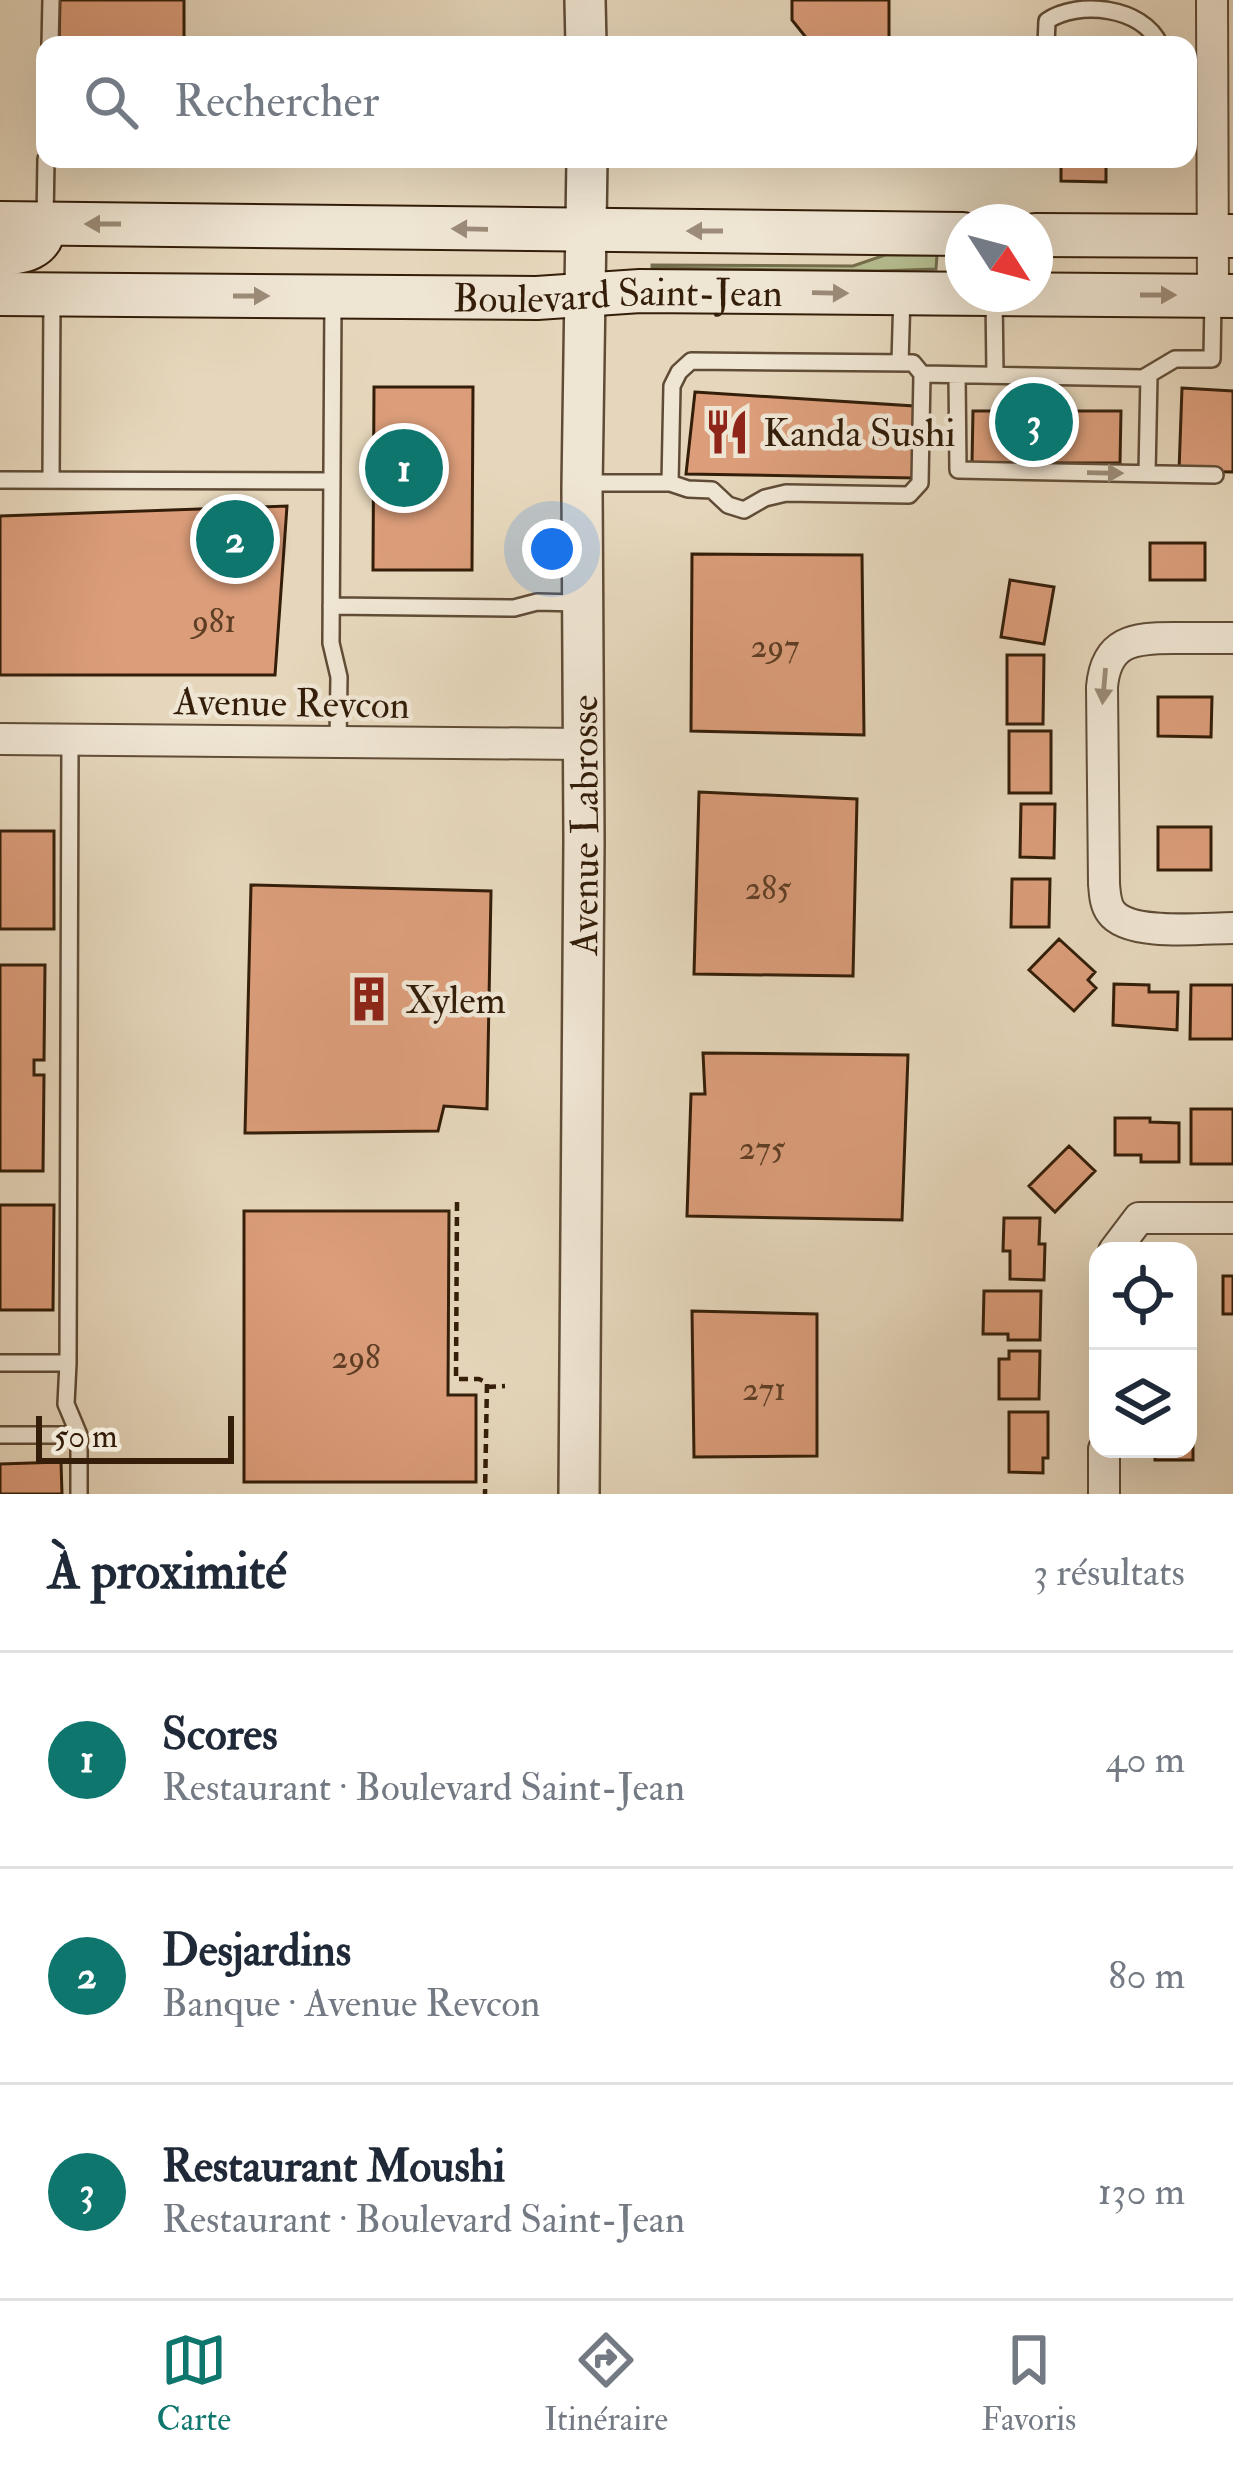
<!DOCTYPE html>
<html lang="fr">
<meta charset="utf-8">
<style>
body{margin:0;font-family:"IM FELL Double Pica",serif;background:#f6f6f7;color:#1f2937}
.controls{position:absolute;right:36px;bottom:36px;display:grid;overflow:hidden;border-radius:24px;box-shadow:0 12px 48px #0002}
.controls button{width:108px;height:108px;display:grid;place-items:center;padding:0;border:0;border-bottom:3px solid #e0e1e3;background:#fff;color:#1f2937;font:60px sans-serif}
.compass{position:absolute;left:945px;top:204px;width:108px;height:108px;border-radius:50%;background:#fff;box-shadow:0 12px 48px #0002;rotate:126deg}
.scale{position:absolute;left:36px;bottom:30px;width:198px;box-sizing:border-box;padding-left:12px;border:6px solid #341e09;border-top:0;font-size:33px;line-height:42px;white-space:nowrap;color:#341e09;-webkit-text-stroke:9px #efe5d3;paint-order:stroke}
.you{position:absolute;left:552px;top:549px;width:42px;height:42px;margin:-30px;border:9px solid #fff;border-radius:50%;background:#1a73e8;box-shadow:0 0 0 18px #1a73e833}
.badge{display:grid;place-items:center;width:78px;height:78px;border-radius:50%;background:#0f766e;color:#fff;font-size:39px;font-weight:700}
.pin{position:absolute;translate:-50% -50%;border:6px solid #fff;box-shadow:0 3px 12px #0006}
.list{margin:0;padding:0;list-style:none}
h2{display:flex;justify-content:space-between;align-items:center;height:156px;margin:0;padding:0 48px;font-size:51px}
h2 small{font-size:39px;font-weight:400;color:#747a83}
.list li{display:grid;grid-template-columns:78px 1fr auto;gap:36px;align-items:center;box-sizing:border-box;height:216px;padding:0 48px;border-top:3px solid #e0e1e3}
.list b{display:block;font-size:45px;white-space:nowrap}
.list p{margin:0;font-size:39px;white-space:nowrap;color:#747a83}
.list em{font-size:39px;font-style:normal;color:#747a83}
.icon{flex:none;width:66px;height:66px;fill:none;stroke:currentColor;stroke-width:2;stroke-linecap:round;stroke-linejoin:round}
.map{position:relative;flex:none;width:1233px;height:1494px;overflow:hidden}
.search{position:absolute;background:#fff;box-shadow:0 12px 48px #0002;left:36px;right:36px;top:36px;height:132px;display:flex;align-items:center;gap:30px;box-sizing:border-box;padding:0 42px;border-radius:24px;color:#747a83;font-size:45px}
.sheet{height:804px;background:#fff}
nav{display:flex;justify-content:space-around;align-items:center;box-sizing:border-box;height:168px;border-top:3px solid #e0e1e3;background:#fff;font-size:33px;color:#747a83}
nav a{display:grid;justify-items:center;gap:6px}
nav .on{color:#0f766e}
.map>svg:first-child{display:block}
.green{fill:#b6be90;stroke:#756e4c;stroke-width:3}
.building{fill:#db9d7a;stroke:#341e09;stroke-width:3}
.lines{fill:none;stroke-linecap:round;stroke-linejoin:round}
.service-casing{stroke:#604c36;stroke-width:20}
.minor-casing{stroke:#604c36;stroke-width:34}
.tertiary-casing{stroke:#604c36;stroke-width:44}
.secondary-casing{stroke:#341e09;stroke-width:46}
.path{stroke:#341e09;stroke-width:4.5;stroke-dasharray:9 6;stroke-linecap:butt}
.service{stroke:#efe5d3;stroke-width:15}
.minor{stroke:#efe5d3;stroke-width:30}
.tertiary{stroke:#efe5d3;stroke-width:39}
.secondary{stroke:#efe5d3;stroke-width:42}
.oneway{fill:#9b8b78}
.labels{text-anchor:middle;stroke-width:9;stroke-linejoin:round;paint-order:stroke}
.number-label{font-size:33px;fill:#5e3e25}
.street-label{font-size:39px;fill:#341e09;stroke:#efe5d3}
.poi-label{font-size:39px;fill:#341e09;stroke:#efe5d3;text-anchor:start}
</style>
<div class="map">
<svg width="1233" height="1494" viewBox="0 0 1233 1494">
<rect width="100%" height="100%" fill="#e6d7bc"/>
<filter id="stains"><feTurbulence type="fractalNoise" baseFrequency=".00167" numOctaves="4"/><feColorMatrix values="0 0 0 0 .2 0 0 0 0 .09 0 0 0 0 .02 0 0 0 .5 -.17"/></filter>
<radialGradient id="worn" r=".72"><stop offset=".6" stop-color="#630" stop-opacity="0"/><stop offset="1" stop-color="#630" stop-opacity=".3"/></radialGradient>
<path class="green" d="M885,255H937L936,269L878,271L652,268V265L853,266Z"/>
<path class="building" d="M60,0H184V45H59Z
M792,0H889V45H812L792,20Z
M1061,159H1106V182L1061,181Z
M374,387H473L472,570H373Z
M1182,388L1233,391V472L1179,471Z
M695,392L914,406V478L686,474Z
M973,411H1121L1120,463H972Z
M287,506L275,675H0V516Z
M1150,543H1205V580H1150Z
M692,554L862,555L864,735L691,731Z
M1010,580L1054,587L1044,644L1001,637Z
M1007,655H1044L1043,724H1007Z
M1158,697H1212L1211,737L1158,736Z
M1009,731H1051V793H1009Z
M699,792L857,799L853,976L694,974Z
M1021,804H1055L1054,858L1020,857Z
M1158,827H1211V870H1158Z
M0,831H54V929H0Z
M1012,879H1050L1049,927H1011Z
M251,885L491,891L487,1109L444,1106L438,1131L245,1133Z
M1059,939L1095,972L1088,980L1096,988L1074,1011L1029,970Z
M0,965H45L44,1060H34V1075H44L43,1171H0Z
M1114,984L1149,985V992H1178L1177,1030L1113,1025Z
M1191,985H1233V1039H1190Z
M703,1053L908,1055L902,1220L687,1216L691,1094H705Z
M1191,1109H1233V1164H1191Z
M1115,1118H1150V1122L1179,1123V1162H1141V1155H1115Z
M1069,1146L1095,1171L1055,1212L1029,1186Z
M0,1205H54L53,1310H0Z
M244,1211H449L448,1395H476V1482H244Z
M1004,1218H1040L1039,1244H1045L1044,1280L1010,1279V1251H1003Z
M1223,1276H1233V1314H1223Z
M1188,1277H1195V1340H1188Z
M984,1291H1041L1040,1340H1008V1334H983Z
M692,1311L817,1314V1456L694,1457Z
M1009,1351H1040L1039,1399H999V1359H1009Z
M1188,1399H1193V1460H1155V1449H1188Z
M1009,1412H1048V1458H1043V1473L1009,1472Z
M61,1462L62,1494H0V1464Z"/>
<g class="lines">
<g class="service-casing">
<path id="service" d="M50,45L51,0
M1046,45L1047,21C1077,0 1143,6 1160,45
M45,220L46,159
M994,295L995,375
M333,299L331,643L339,677L338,742
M900,363L902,294
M922,374L1143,378L1175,359H1212L1213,298
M957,375L958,470L1215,475
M1147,473L1149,376
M0,480L332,481
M51,480L52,297
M585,483H670L688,489L712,490L728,505L744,510L765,498L786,493L909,495L920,483L922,374L913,363L691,361L679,372L672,386L670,483
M331,606L514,608L537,602L579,603
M0,1363H68L70,739
M68,1363L66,1404L79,1435V1494
M0,1435H79"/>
</g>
<g class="minor-casing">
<path id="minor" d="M1212,0L1213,296
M1233,638C1213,638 1193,638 1173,638C1133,638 1106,641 1102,687L1104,884C1105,894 1105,904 1111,912C1129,937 1204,928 1233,928
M0,739L582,744
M1114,1251L1139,1218H1233
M1104,1449V1494"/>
</g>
<g class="tertiary-casing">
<g id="tertiary">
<path d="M585,0L586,45"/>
<path id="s1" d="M579,1494L584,841L582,488L587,159"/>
</g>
</g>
<g class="secondary-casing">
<g id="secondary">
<path d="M0,223L963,234"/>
<path d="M1035,235L1233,236"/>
<path d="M0,254C23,252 43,250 45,223"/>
<path id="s2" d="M0,294L537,298L640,291L1233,296"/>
</g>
</g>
<path class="path" d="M457,1202L456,1379H479L487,1383L485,1494
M487,1387L505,1386"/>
<use href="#service" class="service"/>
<use href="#minor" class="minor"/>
<use href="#tertiary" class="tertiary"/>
<use href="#secondary" class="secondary"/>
</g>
<defs><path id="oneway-solid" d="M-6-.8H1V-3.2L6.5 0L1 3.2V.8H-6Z" transform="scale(3)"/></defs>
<g class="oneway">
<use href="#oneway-solid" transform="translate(103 224) rotate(-180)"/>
<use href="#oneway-solid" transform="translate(470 229) rotate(-179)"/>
<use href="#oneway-solid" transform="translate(705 231) rotate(-180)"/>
<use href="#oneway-solid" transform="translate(830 293) rotate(1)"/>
<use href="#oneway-solid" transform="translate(1158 295)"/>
<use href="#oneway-solid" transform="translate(251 296)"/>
<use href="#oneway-solid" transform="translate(1105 473) rotate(1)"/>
<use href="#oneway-solid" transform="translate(1104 686) rotate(95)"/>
</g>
<defs>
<g id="restaurant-bare" transform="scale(3.6)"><path d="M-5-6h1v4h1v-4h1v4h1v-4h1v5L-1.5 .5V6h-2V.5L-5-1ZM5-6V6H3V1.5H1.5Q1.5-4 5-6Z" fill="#8f2418" stroke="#efe5d3" stroke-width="2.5" paint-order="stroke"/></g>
<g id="building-bare" transform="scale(3.6)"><path d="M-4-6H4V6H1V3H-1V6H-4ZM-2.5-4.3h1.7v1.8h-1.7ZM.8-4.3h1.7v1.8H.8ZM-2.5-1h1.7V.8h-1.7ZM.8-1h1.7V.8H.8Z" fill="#8f2418" stroke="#efe5d3" stroke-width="2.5" paint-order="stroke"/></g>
</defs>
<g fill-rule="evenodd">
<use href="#restaurant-bare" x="727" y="432"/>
<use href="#building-bare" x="369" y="999"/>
</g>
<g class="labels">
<g class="number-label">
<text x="214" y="632">981</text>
<text x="775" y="657">297</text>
<text x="768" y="899">285</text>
<text x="762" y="1159">275</text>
<text x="356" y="1368">298</text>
<text x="764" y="1400">271</text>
</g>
<g class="street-label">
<text dy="14" stroke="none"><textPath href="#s2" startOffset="618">Boulevard Saint-Jean</textPath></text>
<text transform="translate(292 702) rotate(1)" y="14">Avenue Revcon</text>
<text dy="14" stroke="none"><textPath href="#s1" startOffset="669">Avenue Labrosse</textPath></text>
</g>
<g class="poi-label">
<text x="763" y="446">Kanda Sushi</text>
<text x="405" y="1013">Xylem</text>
</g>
</g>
<rect width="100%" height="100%" filter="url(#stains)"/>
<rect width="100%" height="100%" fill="url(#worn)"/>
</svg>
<div class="controls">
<button><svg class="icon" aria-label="locate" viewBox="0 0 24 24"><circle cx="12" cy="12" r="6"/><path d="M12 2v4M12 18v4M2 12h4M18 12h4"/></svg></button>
<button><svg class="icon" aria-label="layers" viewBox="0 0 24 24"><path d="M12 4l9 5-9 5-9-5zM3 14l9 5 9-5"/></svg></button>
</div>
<svg class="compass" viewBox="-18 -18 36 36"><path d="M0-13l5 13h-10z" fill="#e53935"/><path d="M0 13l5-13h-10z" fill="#747a83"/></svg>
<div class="scale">50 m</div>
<div class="you"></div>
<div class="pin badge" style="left:404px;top:468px">1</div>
<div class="pin badge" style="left:235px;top:539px">2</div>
<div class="pin badge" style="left:1034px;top:422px">3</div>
<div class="search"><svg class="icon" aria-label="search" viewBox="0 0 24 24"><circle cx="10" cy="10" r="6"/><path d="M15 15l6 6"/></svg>Rechercher</div>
</div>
<section class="sheet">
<h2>À proximité<small>3 résultats</small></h2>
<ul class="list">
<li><span class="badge">1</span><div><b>Scores</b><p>Restaurant · Boulevard Saint-Jean</p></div><em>40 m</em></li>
<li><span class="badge">2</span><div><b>Desjardins</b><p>Banque · Avenue Revcon</p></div><em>80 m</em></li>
<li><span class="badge">3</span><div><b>Restaurant Moushi</b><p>Restaurant · Boulevard Saint-Jean</p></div><em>130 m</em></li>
</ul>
</section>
<nav>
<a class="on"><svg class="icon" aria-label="map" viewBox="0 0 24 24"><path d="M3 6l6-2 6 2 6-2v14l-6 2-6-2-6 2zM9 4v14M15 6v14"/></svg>Carte</a>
<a><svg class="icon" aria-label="directions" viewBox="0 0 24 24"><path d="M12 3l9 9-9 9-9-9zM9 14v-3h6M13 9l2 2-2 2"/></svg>Itinéraire</a>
<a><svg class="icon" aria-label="saved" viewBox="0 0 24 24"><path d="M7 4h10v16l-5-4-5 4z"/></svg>Favoris</a>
</nav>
